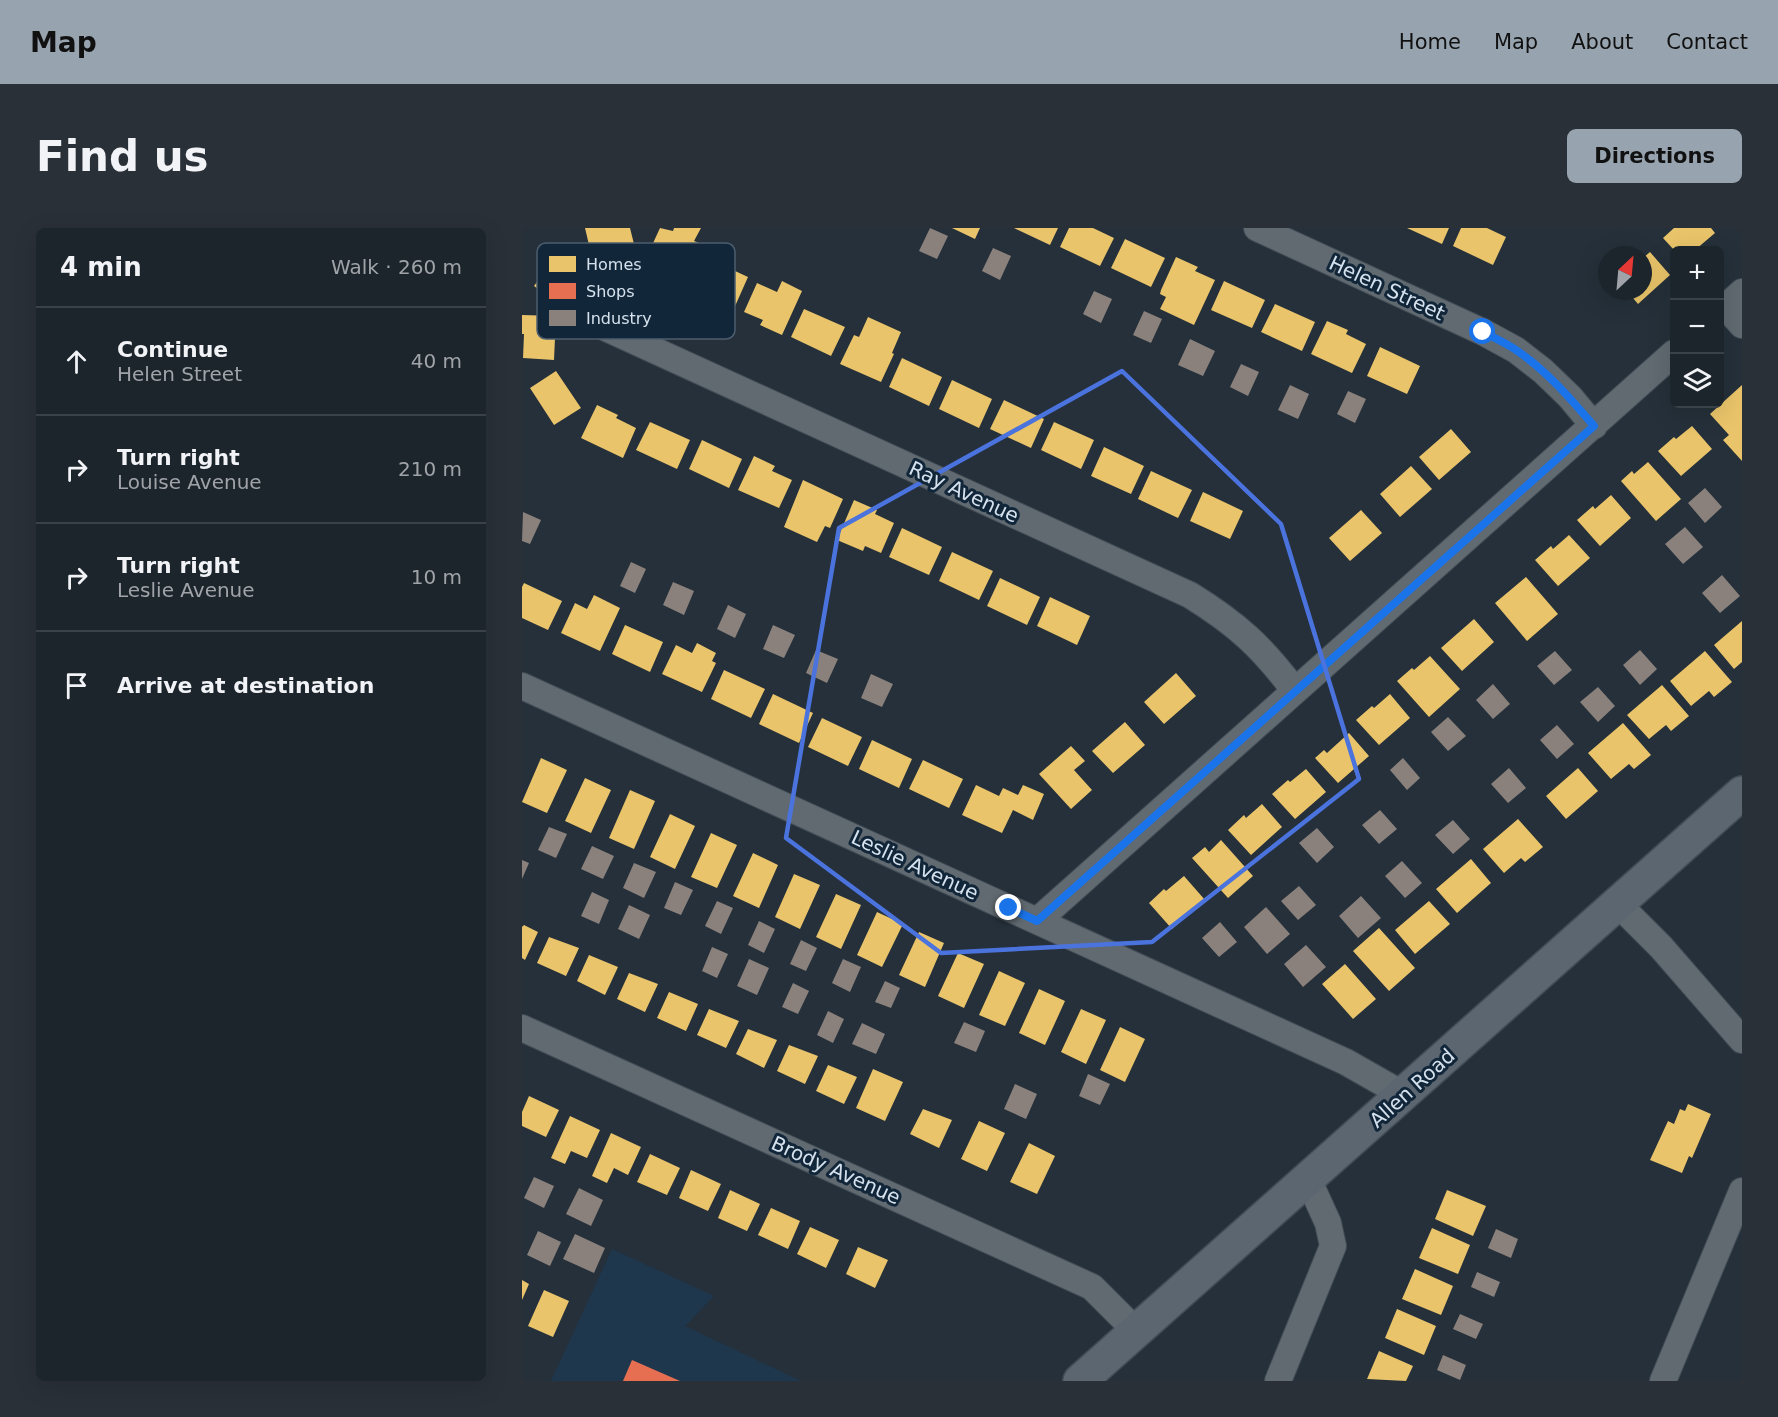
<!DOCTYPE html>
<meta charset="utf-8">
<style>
body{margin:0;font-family:"DejaVu Sans",sans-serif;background:#293038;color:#f1f3f6}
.controls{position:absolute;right:18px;top:18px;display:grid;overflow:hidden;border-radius:9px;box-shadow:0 6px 24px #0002}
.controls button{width:54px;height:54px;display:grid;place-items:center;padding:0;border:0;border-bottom:2px solid #3a4148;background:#1c242c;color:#f1f3f6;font:30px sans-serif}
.compass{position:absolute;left:1076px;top:18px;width:54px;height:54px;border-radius:50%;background:#1c242c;box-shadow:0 6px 24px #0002;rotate:26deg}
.stop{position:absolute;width:18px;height:18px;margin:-14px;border:4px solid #1a73e8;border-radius:50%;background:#fff}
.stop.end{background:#1a73e8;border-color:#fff;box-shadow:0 2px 6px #0008}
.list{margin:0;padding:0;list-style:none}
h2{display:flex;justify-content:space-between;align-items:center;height:78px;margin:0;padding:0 24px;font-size:26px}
h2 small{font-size:20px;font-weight:400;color:#a0a4a9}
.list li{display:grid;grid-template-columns:39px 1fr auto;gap:18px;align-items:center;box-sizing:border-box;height:108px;padding:0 24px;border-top:2px solid #3a4148}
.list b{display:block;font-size:22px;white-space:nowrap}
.list p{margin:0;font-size:20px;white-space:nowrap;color:#a0a4a9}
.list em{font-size:20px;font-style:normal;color:#a0a4a9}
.icon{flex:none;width:33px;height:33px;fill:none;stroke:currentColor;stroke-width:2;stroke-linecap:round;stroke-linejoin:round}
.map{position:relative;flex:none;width:1220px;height:1153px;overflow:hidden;border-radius:9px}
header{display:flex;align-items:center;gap:36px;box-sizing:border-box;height:84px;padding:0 30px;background:#97a4af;color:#111}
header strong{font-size:28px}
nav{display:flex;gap:33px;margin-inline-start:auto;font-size:21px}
.intro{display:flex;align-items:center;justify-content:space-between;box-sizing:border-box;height:144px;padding:0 36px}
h1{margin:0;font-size:42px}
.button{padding:15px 27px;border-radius:9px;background:#97a4af;color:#111;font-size:21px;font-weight:700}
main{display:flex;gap:36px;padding:0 36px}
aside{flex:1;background:#1c242c;border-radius:9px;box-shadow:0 6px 24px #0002}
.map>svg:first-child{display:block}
.built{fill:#1f374d}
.homes{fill:#e9c46a}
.shops{fill:#e76f51}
.industry{fill:#8a817c}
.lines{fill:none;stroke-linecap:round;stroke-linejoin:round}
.minor-casing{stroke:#424c55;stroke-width:28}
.major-casing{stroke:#424c55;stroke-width:36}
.minor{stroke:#616a71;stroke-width:26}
.major{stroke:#5b6670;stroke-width:33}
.route{stroke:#1a73e8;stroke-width:8}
.marked{fill:none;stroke:#4b73de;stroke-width:4.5;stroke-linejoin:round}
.labels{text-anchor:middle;stroke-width:6;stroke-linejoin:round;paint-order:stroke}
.street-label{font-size:20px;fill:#d5e2ee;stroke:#122639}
.key{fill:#122639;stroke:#4c5e6f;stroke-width:1.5}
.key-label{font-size:16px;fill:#d5e2ee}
</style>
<header>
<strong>Map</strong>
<nav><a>Home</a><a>Map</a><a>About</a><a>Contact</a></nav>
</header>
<div class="intro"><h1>Find us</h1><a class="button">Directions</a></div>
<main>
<aside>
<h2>4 min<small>Walk · 260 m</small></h2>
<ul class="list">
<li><svg class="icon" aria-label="ahead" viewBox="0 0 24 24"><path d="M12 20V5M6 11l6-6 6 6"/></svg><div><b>Continue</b><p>Helen Street</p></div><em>40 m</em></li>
<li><svg class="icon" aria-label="right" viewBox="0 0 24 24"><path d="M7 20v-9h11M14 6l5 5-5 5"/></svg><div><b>Turn right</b><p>Louise Avenue</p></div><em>210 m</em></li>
<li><svg class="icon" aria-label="right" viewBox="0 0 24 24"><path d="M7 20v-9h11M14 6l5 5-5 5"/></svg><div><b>Turn right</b><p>Leslie Avenue</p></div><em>10 m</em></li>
<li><svg class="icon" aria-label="arrive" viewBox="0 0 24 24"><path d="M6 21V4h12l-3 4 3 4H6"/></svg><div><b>Arrive at destination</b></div></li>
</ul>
</aside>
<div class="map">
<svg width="1220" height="1153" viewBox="0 0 1220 1153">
<rect width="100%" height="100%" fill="#25303a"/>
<path class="built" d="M90,1021L192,1068L163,1098L279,1153H29Z"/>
<path class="homes" d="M63,0H108L114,24L71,34Z
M138,0L151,3L152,0H179L172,13L180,16L164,50L143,41L145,35L126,26Z
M430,0H458L453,11Z
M492,0H536L528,17Z
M547,0H571L592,10L578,38L538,19Z
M885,0H927L920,16Z
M939,0H965L984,9L971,37L931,18Z
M1152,0H1189L1193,5L1173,22H1152L1141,10Z
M603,11L643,30L629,59L589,40Z
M38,22L64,41L38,77L12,58Z
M1128,24L1148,47L1116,76L1105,63H1121V30Z
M654,29L676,39L673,43L693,52L672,97L638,81L644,69L638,66L639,62Z
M185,30L226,49L210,85L187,75L190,68L172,59Z
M260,53L280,63L260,107L238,97L241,92L222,84L235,55L255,64Z
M702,53L743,72L730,100L689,82Z
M753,76L793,94L780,123L739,104Z
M282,81L323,99L309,128L269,109Z
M0,87L34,88L32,132L1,130L2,106H0Z
M346,89L379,104L370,125L372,126L359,154L318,136L332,107L337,109Z
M805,93L826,102L824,106L844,116L830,145L789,126Z
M858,119L898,138L885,166L845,148Z
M380,130L420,149L407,178L367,159Z
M34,143L59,180L32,197L8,160Z
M430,152L470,171L457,200L417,181Z
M1220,157V233L1201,212L1207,207L1188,186Z
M482,172L522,191L509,220L468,201Z
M75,177L96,187L94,190L114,200L101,230L59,210Z
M128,194L168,212L155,241L114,222Z
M532,194L572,212L559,241L519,222Z
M1170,198L1190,221L1159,248L1136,223L1152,209L1154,211Z
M929,201L949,224L917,252L897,229Z
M180,212L220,231L207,260L167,241Z
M582,219L622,238L609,266L569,248Z
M232,228L253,238L250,243L270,252L257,280L216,262Z
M1126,234L1159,271L1134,293L1099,253L1110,243L1112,246Z
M889,238L910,261L878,289L858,266Z
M629,243L670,262L656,290L616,271Z
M281,252L321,271L308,300L303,298L295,314L262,299Z
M681,264L721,283L708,311L668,293Z
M1089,267L1109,290L1078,318L1055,292L1071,278L1073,281Z
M332,272L355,282L353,286L372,295L359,325L343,318L341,323L315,312Z
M839,282L860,305L828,333L807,310Z
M380,300L420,319L407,347L367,329Z
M1047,307L1068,330L1036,358L1013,332L1029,318L1031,321Z
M430,324L471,343L457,372L417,353Z
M1004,349L1036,386L1005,413L973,375Z
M478,350L518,369L505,397L465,378Z
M2,355L40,373L26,402L0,390V359Z
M72,367L98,380L78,423L39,405L53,375L65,381Z
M528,369L568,388L555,417L515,398Z
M952,391L972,414L940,443L919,420Z
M1220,393V434L1212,441L1192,417Z
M103,397L141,414L128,444L90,426Z
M175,415L194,425L190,433L194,435L180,464L140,446L154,417L170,425Z
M1183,423L1210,454L1192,469L1187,463L1169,478L1148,453Z
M908,428L938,461L907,489L875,453L890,440L892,442Z
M202,442L243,461L229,490L189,471Z
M654,445L674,468L642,496L622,474Z
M1140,457L1167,488L1149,503L1144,497L1127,511L1105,487Z
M251,466L291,485L277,515L237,496Z
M868,466L888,490L857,517L834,492L850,478L852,480Z
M300,490L340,509L326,538L286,519Z
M603,494L623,517L591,545L570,523Z
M1101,495L1129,527L1112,541L1107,536L1089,551L1066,525Z
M827,505L847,528L816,555L793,530L802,522L805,525Z
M350,512L390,531L377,560L337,541Z
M549,518L563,533L552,542L570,562L549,581L517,546Z
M19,530L45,542L25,585L0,574Z
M401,532L441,551L427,580L387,561Z
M1056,540L1076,563L1044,591L1024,568Z
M784,541L804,564L773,591L750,566L766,552L768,554Z
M63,550L89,562L69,605L43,593Z
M454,557L477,568L481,560L496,567L501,557L522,566L511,592L491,582L480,605L440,587Z
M108,562L133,573L112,621L87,610Z
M740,576L760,599L729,627L706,602L722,587L724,590Z
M148,586L173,598L153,641L128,629Z
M996,591L1021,619L1003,634L999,630L982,645L961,621Z
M189,605L215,617L195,660L169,649Z
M699,612L731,648L706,670L670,630L683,619L687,624Z
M231,625L256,637L237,680L211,668Z
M949,631L969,655L935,685L914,661Z
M272,646L298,657L278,701L253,689Z
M662,648L683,672L650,701L627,675L642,661L644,663Z
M314,666L339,677L319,721L294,709Z
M907,673L928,696L893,726L873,702Z
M355,684L381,696L360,739L335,727Z
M2,697L16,704L3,732L0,730V699Z
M857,700L893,740L867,763L831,723Z
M397,704L422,715L403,759L377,747Z
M27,709L57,720L44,748L15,735Z
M436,725L462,736L442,780L416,768Z
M67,727L96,739L83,767L55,753Z
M823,736L854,771L831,791L800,756Z
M477,743L503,755L483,798L457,787Z
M107,745L136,756L123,784L95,771Z
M517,761L543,773L523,817L497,805Z
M147,764L176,776L164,803L135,790Z
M187,781L217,793L204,820L175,807Z
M559,781L584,792L564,836L539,824Z
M598,799L623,811L603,854L578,842Z
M226,801L255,812L242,840L214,826Z
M267,817L296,828L283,856L255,843Z
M306,837L335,849L322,876L294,863Z
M351,841L381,854L363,893L334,880Z
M7,868L37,882L24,909L0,898V884Z
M1166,876L1189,886L1170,930L1167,928L1160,945L1128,932L1146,893L1152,896L1158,881L1163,883Z
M401,881L430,892L417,920L388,906Z
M48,888L78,902L65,930L49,923L43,936L29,930Z
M457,893L483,905L465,943L439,931Z
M89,905L119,919L106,947L92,940L85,955L70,948Z
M507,915L533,928L515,966L488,954Z
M128,926L158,940L145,967L115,954Z
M169,942L199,956L186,983L157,970Z
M208,962L238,976L225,1003L196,990Z
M925,962L964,978L951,1008L913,991Z
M249,980L278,993L266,1021L236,1007Z
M288,999L317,1012L304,1040L275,1026Z
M910,1000L948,1017L936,1046L897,1030Z
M336,1019L366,1032L353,1060L324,1046Z
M893,1041L931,1058L919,1087L880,1071Z
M0,1052L7,1056L0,1072Z
M22,1062L47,1073L31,1109L6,1098Z
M875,1081L914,1098L902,1127L863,1110Z
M857,1123L891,1138L884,1153L845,1151Z"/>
<path class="shops" d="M110,1132L158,1153H101Z"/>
<path class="industry" d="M408,0L426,8L415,31L397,23Z
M471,20L489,28L478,52L460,43Z
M572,63L590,71L579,95L561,86Z
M622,83L640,91L629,115L611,107Z
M668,111L693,123L681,148L656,137Z
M719,136L737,144L726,168L708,159Z
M768,157L787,166L776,191L756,182Z
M826,163L844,171L833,195L815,186Z
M1183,260L1200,279L1183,295L1166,275Z
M1,284L19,292L8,316L0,313Z
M1163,299L1181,319L1161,336L1143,316Z
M109,334L124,341L113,365L98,358Z
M1200,347L1218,368L1198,385L1180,365Z
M151,354L172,363L162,387L141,377Z
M206,377L224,386L213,410L195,401Z
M251,397L273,407L262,430L241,421Z
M294,422L316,431L305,455L284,445Z
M1118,422L1135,441L1118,457L1101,437Z
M1033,423L1050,442L1032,457L1015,438Z
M349,446L371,456L360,479L339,470Z
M971,456L988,476L971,491L954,472Z
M1076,459L1093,478L1076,494L1058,474Z
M926,489L944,508L926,523L909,504Z
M1035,497L1052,516L1035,531L1018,512Z
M881,530L898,550L885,562L868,542Z
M987,540L1004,560L986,575L969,556Z
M858,582L875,601L857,616L840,597Z
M931,592L948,611L931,626L913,607Z
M27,599L45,606L34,630L16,622Z
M795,600L812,619L795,635L777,615Z
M70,618L92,628L81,651L59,641Z
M0,632L7,635L0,651Z
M880,633L900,655L883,670L863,648Z
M112,635L134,644L122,670L101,660Z
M153,654L171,662L159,687L142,680Z
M777,658L794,677L776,692L759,673Z
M70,664L87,672L77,696L59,688Z
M839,668L859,690L836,710L817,688Z
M195,673L211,680L199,706L183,698Z
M107,677L128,687L117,711L96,701Z
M744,679L768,706L745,726L722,699Z
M237,693L253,701L242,725L226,717Z
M698,694L715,714L697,729L680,710Z
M279,712L295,720L284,743L268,736Z
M784,717L804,739L781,759L762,736Z
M190,719L206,726L195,750L180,743Z
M227,731L247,740L235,767L215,758Z
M321,731L339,739L328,764L310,755Z
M363,753L378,760L369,780L353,774Z
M271,755L287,763L276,786L260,779Z
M306,783L322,791L311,815L295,807Z
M442,794L463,803L454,824L432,815Z
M340,795L363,806L354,826L330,816Z
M566,846L588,856L578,877L557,868Z
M493,856L515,866L504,891L482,881Z
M12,949L32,958L22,980L2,970Z
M57,960L81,972L69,998L44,986Z
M974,1001L996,1011L989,1030L966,1020Z
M16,1003L39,1014L28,1038L5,1027Z
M53,1006L83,1020L72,1045L41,1031Z
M955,1044L978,1054L972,1069L949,1059Z
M938,1086L961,1096L954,1111L931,1101Z
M921,1127L944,1137L938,1152L915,1142Z"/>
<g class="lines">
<g class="minor-casing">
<path id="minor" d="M735,0L961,104L994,122L1021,143L1048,169L1072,198
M1204,79L1220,97
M1198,84L1220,64
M86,101L668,367C715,396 740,419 773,463
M0,458L824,834L882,867
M1096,676L1139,719L1220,812
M515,693L1152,125
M0,800L570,1059L614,1103
M756,1153L811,1018L806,995L786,951
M1141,1153L1220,963"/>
</g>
<g class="major-casing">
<path id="major" d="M558,1153L1220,565"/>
</g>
<use href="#minor" class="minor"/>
<use href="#major" class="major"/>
</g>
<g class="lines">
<path class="route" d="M487,680L515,693L1072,198C1048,170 1025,143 994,122C984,115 972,110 961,104"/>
</g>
<path class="marked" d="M600,143L759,296L837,551L630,714L419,725L264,610L317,300Z"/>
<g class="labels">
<g class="street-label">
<text transform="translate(865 60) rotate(25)" y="7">Helen Street</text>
<text transform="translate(442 264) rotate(25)" y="7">Ray Avenue</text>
<text transform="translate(393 637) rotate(25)" y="7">Leslie Avenue</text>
<text transform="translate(890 860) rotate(-42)" y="7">Allen Road</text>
<text transform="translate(314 942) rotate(24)" y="7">Brody Avenue</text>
</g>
</g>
<rect x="15" y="15" width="198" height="96" rx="9" class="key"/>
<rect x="27" y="28" width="27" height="16" fill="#e9c46a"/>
<rect x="27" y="55" width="27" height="16" fill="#e76f51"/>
<rect x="27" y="82" width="27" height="16" fill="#8a817c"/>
<g class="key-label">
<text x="64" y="42">Homes</text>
<text x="64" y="69">Shops</text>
<text x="64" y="96">Industry</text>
</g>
</svg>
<div class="controls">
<button>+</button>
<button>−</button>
<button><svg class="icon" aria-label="layers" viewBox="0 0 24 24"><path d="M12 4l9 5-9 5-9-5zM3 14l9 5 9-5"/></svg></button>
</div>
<svg class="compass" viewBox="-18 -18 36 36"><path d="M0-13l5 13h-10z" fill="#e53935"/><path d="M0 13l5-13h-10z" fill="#a0a4a9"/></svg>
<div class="stop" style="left:961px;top:104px"></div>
<div class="stop end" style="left:487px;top:680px"></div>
</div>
</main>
